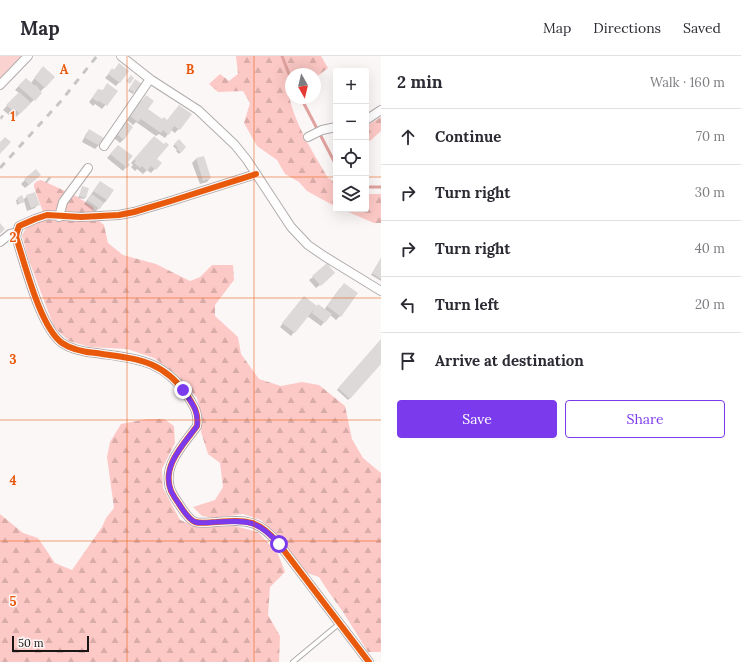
<!DOCTYPE html>
<meta charset="utf-8">
<style>
body{margin:0;font-family:Lora,serif;background:#f2f2f3;color:#2b2b33}
.controls{position:absolute;right:12px;top:12px;display:grid;overflow:hidden;border-radius:4px;box-shadow:0 4px 16px #0002}
.controls button{width:36px;height:36px;display:grid;place-items:center;padding:0;border:0;border-bottom:1px solid #e1e1e2;background:#fff;color:#2b2b33;font:20px sans-serif}
.compass{position:absolute;left:285px;top:12px;width:36px;height:36px;border-radius:50%;background:#fff;box-shadow:0 4px 16px #0002;rotate:172deg}
.scale{position:absolute;left:12px;bottom:10px;width:77px;box-sizing:border-box;padding-left:4px;border:2px solid #1a1515;border-top:0;font-size:11px;line-height:14px;white-space:nowrap;color:#1a1515;-webkit-text-stroke:3px #fef6f5;paint-order:stroke}
.stop{position:absolute;width:12px;height:12px;margin:-9px;border:3px solid #7c3aed;border-radius:50%;background:#fff}
.stop.end{background:#7c3aed;border-color:#fff;box-shadow:0 1px 4px #0008}
.list{margin:0;padding:0;list-style:none}
h2{display:flex;justify-content:space-between;align-items:center;height:52px;margin:0;padding:0 16px;font-size:17px}
h2 small{font-size:13px;font-weight:400;color:#7c7c81}
.list li{display:grid;grid-template-columns:26px 1fr auto;gap:12px;align-items:center;box-sizing:border-box;height:56px;padding:0 16px;border-top:1px solid #e1e1e2}
.list b{display:block;font-size:15px;white-space:nowrap}
.list em{font-size:13px;font-style:normal;color:#7c7c81}
.actions{display:flex;gap:8px;padding:12px 16px}
.actions a{flex:1;padding:9px 0;border:1px solid #7c3aed;border-radius:4px;text-align:center;font-size:14px;color:#7c3aed}
.actions .main{background:#7c3aed;color:#fff}
.icon{flex:none;width:22px;height:22px;fill:none;stroke:currentColor;stroke-width:2;stroke-linecap:round;stroke-linejoin:round}
.map{position:relative;flex:none;width:381px;height:606px;overflow:hidden}
header{display:flex;align-items:center;gap:24px;box-sizing:border-box;height:56px;padding:0 20px;background:#fff;border-bottom:1px solid #e1e1e2}
header strong{font-size:19px}
nav{display:flex;gap:22px;margin-inline-start:auto;font-size:14px}
main{display:flex}
aside{flex:1;background:#fff}
.map>svg:first-child{display:block}
.grass{fill:#fad3d0}
.forest{fill:url(#forest-firs)}
.shadow{fill:#0003}
.lines{fill:none;stroke-linecap:round;stroke-linejoin:round}
.stream{stroke:#e0a29e;stroke-width:3}
.building{fill:#ded9d9}
.lane-casing{stroke:#b1acac;stroke-width:6}
.street-casing{stroke:#b1acac;stroke-width:10}
.lane{stroke:#fffefe;stroke-width:4}
.street{stroke:#fffefe;stroke-width:8}
.rail{stroke:#c7c6c6;stroke-width:3;stroke-dasharray:7 7;stroke-linecap:butt}
.cycleway-casing{stroke:#fef6f5;stroke-width:8}
.cycleway{stroke:#e8590c;stroke-width:6}
.route{stroke:#7c3aed;stroke-width:5}
.grid{fill:none;stroke:#e8590c;stroke-width:1;stroke-opacity:0.55}
.grid-label{font-size:13px;text-anchor:middle;font-weight:bold;fill:#e8590c;stroke:#fef6f5;stroke-width:3;stroke-linejoin:round;paint-order:stroke}
</style>
<header>
<strong>Map</strong>
<nav><a>Map</a><a>Directions</a><a>Saved</a></nav>
</header>
<main>
<div class="map">
<svg width="381" height="606" viewBox="0 0 381 606">
<defs>
<pattern id="forest-firs" width="22" height="20" patternUnits="userSpaceOnUse"><rect width="22" height="20" fill="#fdc9c6"/><path d="M5 1l3.5 6h-7zM16 11l3.5 6h-7z" fill="#d8aca9"/></pattern>
</defs>
<rect width="100%" height="100%" fill="#fcf7f7"/>
<path class="grass" d="M0,0H23L0,23Z"/>
<path class="forest" d="M236,0H321L328,12L315,22V18H291V31L288,34C293,66 312,94 328,122L336,126V151L307,135L299,126L285,118L277,104L257,90L244,67L250,47L243,35L218,36L209,28L220,18L229,25L238,18Z
M381,61V75L370,85L366,83V70Z
M41,124L76,140L93,151L94,156L91,158L43,156L34,131V128L37,125Z
M366,138H381V167H374L341,153H366Z
M46,162L99,165L104,169L108,187L123,199L156,208L190,225L200,221L212,209H233L234,224L215,249V260L238,281L241,298L259,323L281,330L302,326L319,329L345,350L352,383L363,402L381,417V595L380,596H368L343,556L328,535L319,521L307,517L284,488L261,464L243,458L214,462L202,460L193,451L215,444L223,431L220,407L208,398L201,376L202,361L197,342L176,318L154,302L127,293L90,291L69,285L54,271L28,202L22,179L28,169Z
M147,363H164L174,370L175,387L162,413L163,432L180,464L198,471L235,470L258,476L278,498L285,516L270,531L268,559L280,580L279,606H0V458L23,477L38,482L55,507L72,514L102,471L106,462L114,452L107,401L110,386L121,368Z"/>
<path class="shadow" d="M119,9L128,16L116,30L105,22L112,14L113,15Z
M43,11L54,21L40,36L41,37L16,61L12,57L9,59L3,54L19,37L15,34L26,23L31,27Z
M134,26L140,28L133,38L128,35Z
M108,29L117,35L102,53L95,48L93,50L89,46L98,34L102,35Z
M142,44L147,53L162,65H167L191,59L175,77L171,74L165,82L159,78L156,80L136,66L133,69L127,64Z
M2,59L4,60L1,64L0,61Z
M122,70L124,83L120,87L114,82Z
M89,74L99,89L95,93L82,86L86,78Z
M154,81L156,103L160,107L151,117L147,114L143,118L137,113L135,115L131,111L133,109L131,107Z
M179,84L185,91L179,98L176,95L177,94L173,90Z
M114,94L126,107V111L123,115L107,102Z
M203,101L210,122L207,126L200,128L192,107L196,103Z
M49,121L51,122L47,127L45,126Z
M36,123L25,132L21,128L25,124Z
M100,126L107,144L95,156L84,148Z
M83,131L85,141L84,143L78,142Z
M27,140L38,148L35,152L27,155L24,145L17,149L16,144L22,141L23,144Z
M381,202V225L371,219Z
M313,221H330L316,232L309,224Z
M340,232V260L336,264L330,259L321,270L307,260L291,280L280,271L300,245L324,254Z
M381,284V307L348,344L337,334Z"/>
<g class="lines">
<path class="stream" d="M282,0L291,23
M301,42L336,109
M366,131H381"/>
</g>
<path class="building" d="M119,7L129,15L120,27L108,18L112,12L114,14Z
M43,10L55,21L45,32L34,22Z
M131,19L134,22L130,28L126,25Z
M26,22L35,30L36,29L42,37L35,45L18,30Z
M135,23L142,28L135,37L129,33Z
M107,27L118,35L107,50L99,45L98,46L92,42L98,33L103,34Z
M19,36L31,47L20,58L16,54L14,56L6,49Z
M146,39L154,45L148,53L162,63L164,61L167,64L179,49L192,58L180,74L174,70L169,79L163,74L161,77L141,63L138,66L130,60Z
M126,65L133,71L124,84L117,78Z
M89,73L104,82L100,90L85,82Z
M154,80L164,88L166,86L169,89L157,103L162,107L156,114L151,110L147,115L142,110L140,112L134,107L136,105L134,103Z
M5,81L11,86L0,98V86Z
M179,83L186,91L181,97L177,93L178,92L174,88Z
M118,89L133,100L128,106L130,109L127,112L110,98Z
M204,100L211,122L203,125L196,102Z
M36,113L41,119L29,129L24,123Z
M100,125L114,134L107,144L93,135Z
M82,130L89,132L86,142L79,140Z
M35,136L40,149L31,152L26,139Z
M92,138L104,147L100,153L87,144Z
M22,139L25,146L19,148L17,142Z
M0,167L5,173L0,178Z
M381,202V223L372,217Z
M327,207L335,217L321,230L312,220Z
M344,227L358,237L341,261L327,250Z
M304,240L317,250L318,248L332,258L325,267L312,257L315,252L295,277L282,267Z
M381,283V308L350,343L338,332Z"/>
<g class="lines">
<g class="lane-casing">
<path id="lane" d="M293,606L340,567"/>
</g>
<g class="street-casing">
<path id="street" d="M121,0L150,23L198,54L235,89L247,104L291,171L308,189L324,200L381,235
M0,29L28,0
M366,64L381,54
M308,81L322,74L336,71
M104,90L150,23
M256,118L171,145L134,156L119,159L81,161L47,159L35,163L19,170L17,176L16,181C25,208 40,271 62,287C72,294 84,296 96,297C136,303 162,303 187,339C194,350 199,357 197,370C184,388 161,410 171,435C173,439 176,444 179,448C183,454 188,463 195,466C202,468 210,466 216,466C247,464 258,463 279,488L369,606
M59,161L63,146L88,112
M0,186L10,178L17,176"/>
</g>
<use href="#lane" class="lane"/>
<use href="#street" class="street"/>
<path class="rail" d="M0,112L61,45L97,0"/>
<g class="cycleway-casing">
<path id="cycleway" d="M256,118L171,145L134,156L119,159L81,161L47,159L35,163L19,170L17,176L16,181C25,208 40,271 62,287C72,294 84,296 96,297C136,303 162,303 187,339C194,350 199,357 197,370C184,388 161,410 171,435C173,439 176,444 179,448C183,454 188,463 195,466C202,468 210,466 216,466C247,464 258,463 279,488L369,606"/>
</g>
<use href="#cycleway" class="cycleway"/>
</g>
<g class="lines">
<path class="route" d="M183,334C191,346 199,354 197,370C184,388 161,410 171,435C173,439 176,444 179,448C183,454 188,463 195,466C202,468 210,466 216,466C247,464 258,464 279,488"/>
</g>
<path class="grid" d="M127,0V606M254,0V606M0,121H336M366,121H381M0,242H381M0,364H381M0,485H381"/>
<g class="grid-label">
<text x="64" y="18">A</text>
<text x="190" y="18">B</text>
<text x="13" y="65">1</text>
<text x="13" y="186">2</text>
<text x="13" y="308">3</text>
<text x="13" y="429">4</text>
<text x="13" y="550">5</text>
</g>
</svg>
<div class="controls">
<button>+</button>
<button>−</button>
<button><svg class="icon" aria-label="locate" viewBox="0 0 24 24"><circle cx="12" cy="12" r="6"/><path d="M12 2v4M12 18v4M2 12h4M18 12h4"/></svg></button>
<button><svg class="icon" aria-label="layers" viewBox="0 0 24 24"><path d="M12 4l9 5-9 5-9-5zM3 14l9 5 9-5"/></svg></button>
</div>
<svg class="compass" viewBox="-18 -18 36 36"><path d="M0-13l5 13h-10z" fill="#e53935"/><path d="M0 13l5-13h-10z" fill="#7c7c81"/></svg>
<div class="scale">50 m</div>
<div class="stop" style="left:279px;top:488px"></div>
<div class="stop end" style="left:183px;top:334px"></div>
</div>
<aside>
<h2>2 min<small>Walk · 160 m</small></h2>
<ul class="list">
<li><svg class="icon" aria-label="ahead" viewBox="0 0 24 24"><path d="M12 20V5M6 11l6-6 6 6"/></svg><div><b>Continue</b></div><em>70 m</em></li>
<li><svg class="icon" aria-label="right" viewBox="0 0 24 24"><path d="M7 20v-9h11M14 6l5 5-5 5"/></svg><div><b>Turn right</b></div><em>30 m</em></li>
<li><svg class="icon" aria-label="right" viewBox="0 0 24 24"><path d="M7 20v-9h11M14 6l5 5-5 5"/></svg><div><b>Turn right</b></div><em>40 m</em></li>
<li><svg class="icon" aria-label="left" viewBox="0 0 24 24"><path d="M17 20v-9H6M10 6l-5 5 5 5"/></svg><div><b>Turn left</b></div><em>20 m</em></li>
<li><svg class="icon" aria-label="arrive" viewBox="0 0 24 24"><path d="M6 21V4h12l-3 4 3 4H6"/></svg><div><b>Arrive at destination</b></div></li>
</ul>
<div class="actions"><a class="main">Save</a><a>Share</a></div>
</aside>
</main>
